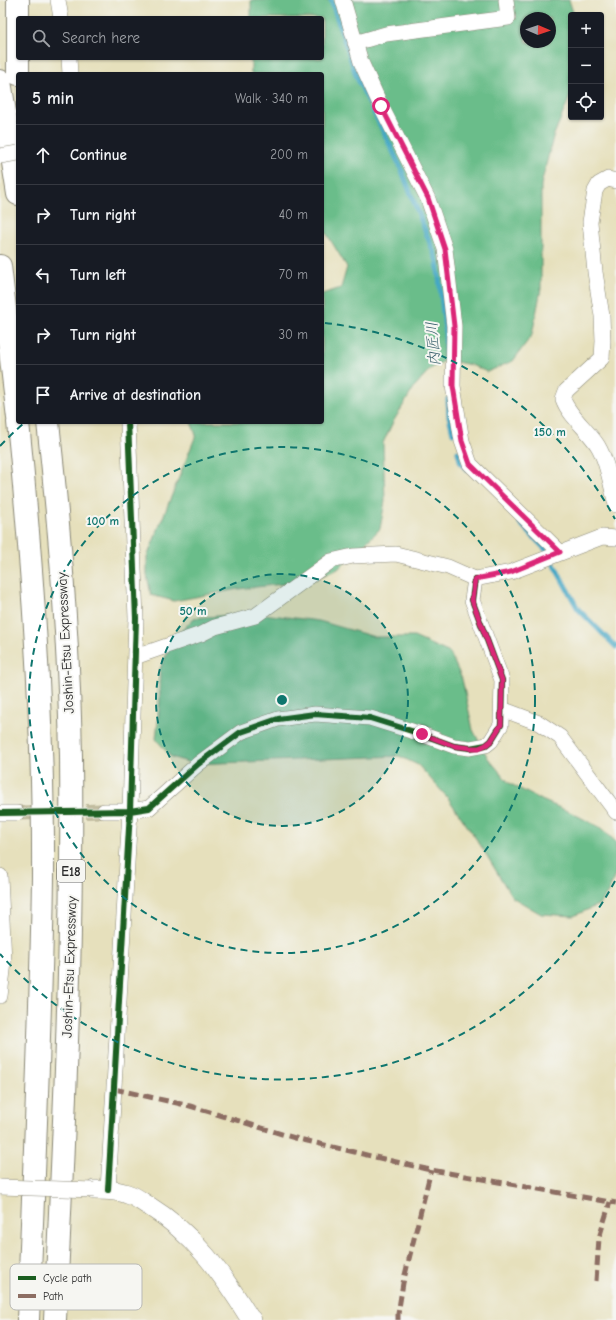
<!DOCTYPE html>
<meta charset="utf-8">
<style>
body{margin:0;font-family:"Comic Neue","Klee One",sans-serif;background:#20242c;color:#f1f3f6}
.controls{position:absolute;right:12px;top:12px;display:grid;overflow:hidden;border-radius:4px;box-shadow:0 1px 3px #0004}
.controls button{width:36px;height:36px;display:grid;place-items:center;padding:0;border:0;border-bottom:1px solid #363941;background:#171b24;color:#f1f3f6;font:20px sans-serif}
.compass{position:absolute;left:520px;top:12px;width:36px;height:36px;border-radius:50%;background:#171b24;box-shadow:0 1px 3px #0004;rotate:92deg}
.stop{position:absolute;width:12px;height:12px;margin:-9px;border:3px solid #db2777;border-radius:50%;background:#fff}
.stop.end{background:#db2777;border-color:#fff;box-shadow:0 1px 4px #0008}
.list{margin:0;padding:0;list-style:none}
h2{display:flex;justify-content:space-between;align-items:center;height:52px;margin:0;padding:0 16px;font-size:17px}
h2 small{font-size:13px;font-weight:400;color:#9ea1a6}
.list li{display:grid;grid-template-columns:26px 1fr auto;gap:12px;align-items:center;box-sizing:border-box;height:60px;padding:0 16px;border-top:1px solid #363941}
.list b{display:block;font-size:15px;white-space:nowrap}
.list em{font-size:13px;font-style:normal;color:#9ea1a6}
.icon{flex:none;width:22px;height:22px;fill:none;stroke:currentColor;stroke-width:2;stroke-linecap:round;stroke-linejoin:round}
.map{position:relative;flex:none;width:616px;height:1320px;overflow:hidden}
.search{position:absolute;background:#171b24;box-shadow:0 1px 3px #0004;left:16px;top:16px;width:308px;height:44px;display:flex;align-items:center;gap:10px;box-sizing:border-box;padding:0 14px;border-radius:4px;color:#9ea1a6;font-size:15px}
.panel{position:absolute;background:#171b24;box-shadow:0 1px 3px #0004;left:16px;top:72px;width:308px;height:352px;border-radius:4px}
.map>svg:first-child{display:block}
.forest{fill:#6bbd8a;stroke:#4b745a;fill-rule:evenodd}
.lines{fill:none;stroke-linecap:round;stroke-linejoin:round}
.stream{stroke:#45a7c5;stroke-width:5}
.minor-tunnel{stroke:#c1bc9f;stroke-width:15;stroke-dasharray:15 8;stroke-linecap:butt}
.minor-casing{stroke:#888674;stroke-width:16}
.tertiary-casing{stroke:#888674;stroke-width:20}
.motorway-casing{stroke:#888674;stroke-width:24}
.minor{stroke:#fff;stroke-width:15}
.tertiary{stroke:#fff;stroke-width:19}
.motorway{stroke:#fff;stroke-width:22}
.minor-bridge-casing{stroke:#888674;stroke-width:16;stroke-linecap:butt}
.minor-bridge{stroke:#fff;stroke-width:15}
.quiet{stroke:#8d6e63;stroke-width:5;stroke-dasharray:10 5;stroke-linecap:butt}
.cycleway-casing{stroke:#f6f6f2;stroke-width:8}
.cycleway{stroke:#1b5e20;stroke-width:6}
.route{stroke:#db2777;stroke-width:5}
.ring{fill:none;stroke:#0f766e;stroke-width:2;stroke-dasharray:7 5}
.labels{text-anchor:middle;stroke-width:4;stroke-linejoin:round;paint-order:stroke}
.shield{fill:#f6f6f2;stroke:#686867;stroke-width:1}
.shield-label{font-size:13px;font-weight:bold;fill:#2b2b2b}
.street-label{font-size:14px;fill:#2b2b2b;stroke:#f6f6f2}
.water-label{font-size:15px;font-style:italic;fill:#355d69;stroke:#f6f6f2}
.key{fill:#f6f6f2;stroke:#b9b9b6;stroke-width:1}
.key-label{font-size:11px;fill:#2b2b2b}
.centre{fill:#0f766e;stroke:#f6f6f2;stroke-width:2}
.ring-label{font-size:12px;text-anchor:middle;font-weight:bold;fill:#0f766e;stroke:#f6f6f2;stroke-width:4;stroke-linejoin:round;paint-order:stroke}
</style>
<div class="map">
<svg width="616" height="1320" viewBox="0 0 616 1320">
<rect width="100%" height="100%" fill="#f6f6f2"/>
<filter id="ink" filterUnits="userSpaceOnUse"><feTurbulence type="fractalNoise" baseFrequency=".025" numOctaves="2"/><feDisplacementMap in="SourceGraphic" scale="8" xChannelSelector="R" yChannelSelector="G"/><feConvolveMatrix kernelMatrix="1 2 1 2 8 2 1 2 1" color-interpolation-filters="sRGB"/></filter>
<filter id="wash" filterUnits="userSpaceOnUse"><feTurbulence type="fractalNoise" baseFrequency=".012" numOctaves="4" result="noise"/><feDisplacementMap in="SourceGraphic" scale="16" xChannelSelector="R" yChannelSelector="G"/><feGaussianBlur stdDeviation="0.9" result="paint"/><feColorMatrix in="noise" values="0 0 0 0 0 0 0 0 0 0 0 0 0 0 0 0 0 1.4 0 .05"/><feComposite in="paint" operator="in"/></filter>
<g filter="url(#wash)">
<rect width="100%" height="100%" fill="#e6e0bc"/>
<path class="forest" d="M251,0H569L574,15H571V94L553,137L541,185V289L532,335L513,361L487,372L471,365L446,360L430,369L415,386L393,422L383,443L385,501L380,529L338,569L310,581L238,589L174,601L151,595L147,575V557L196,435L191,422H322V294L341,288L347,267L322,226V74H251V58H322V18H251ZM526,18H550V42H526Z
M255,613L319,621L375,637H414L450,653L462,679L473,730L488,758L509,783L539,799L572,813L601,828L616,842V872L609,891L600,904L574,916L541,914L512,897L481,846L448,798L418,765L399,756L194,764L171,757L156,739L160,702V669L174,639L194,618Z"/>
<g class="lines">
<path class="stream" d="M331,0L357,78L400,166L437,261L445,330L446,359
M448,399L449,416L453,433
M458,452L461,464L467,469
M520,523L546,550L578,609L616,647"/>
</g>
</g>
<g filter="url(#ink)">
<g class="lines">
<path class="minor-tunnel" d="M17,813L104,811"/>
<g class="minor-casing">
<path id="minor" d="M58,0L61,18
M343,0L361,62L381,106L428,199L445,249L454,326L453,386L462,441L470,464L560,552
M355,43L386,34L508,18L506,0
M69,58L70,74
M616,181L608,179L599,184L595,191L590,222L595,272L602,316L603,341L602,358L566,391L563,399C569,416 588,430 598,446C608,463 611,486 616,505
M135,657L201,634L215,627L255,616L331,561L353,556L396,554L448,567L475,579L511,572L602,537L616,538
M502,709L539,723L560,737L616,812
M104,811H130L149,808L198,764L241,732L278,719L315,714L370,718L421,734L454,746L470,748L486,745L491,741L501,725L502,680L472,600L475,579
M0,813H17
M0,876L4,962L0,996
M108,1190L130,811L136,618L128,422"/>
</g>
<g class="tertiary-casing">
<path id="tertiary" d="M94,1190C106,1190 119,1190 130,1195C137,1197 143,1203 149,1206C193,1233 222,1273 249,1317L252,1320"/>
</g>
<g class="motorway-casing">
<path id="motorway" d="M18,0V74
M0,81L18,194
M0,266L18,418
M18,422C33,573 44,725 43,877C41,1025 34,1173 28,1320
M48,422C60,533 69,644 71,756C73,944 64,1132 55,1320"/>
</g>
<use href="#minor" class="minor"/>
<use href="#tertiary" class="tertiary"/>
<use href="#motorway" class="motorway"/>
<g class="minor-bridge-casing">
<path id="minor-bridge" d="M0,156L18,153
M0,1187L94,1190"/>
</g>
<use href="#minor-bridge" class="minor-bridge"/>
<path class="quiet" d="M114,1089L190,1106L295,1138L426,1169L616,1203
M596,1281L599,1238L610,1202
M398,1320V1314L403,1283L431,1170"/>
<g class="cycleway-casing">
<path id="cycleway" d="M0,813L130,811L149,808L198,764L241,732L278,719L315,714L370,718L421,734L454,746L470,748L486,745L491,741L501,725L502,680L472,600L475,579
M108,1190L130,811L136,618L128,422"/>
</g>
<use href="#cycleway" class="cycleway"/>
</g>
</g>
<g class="lines" filter="url(#ink)">
<path class="route" d="M381,106L428,198L445,249L454,326L453,386L462,441L470,464L560,552L511,572L475,579L472,600L502,680L501,725L491,741L486,745L479,748H470L454,746L422,734"/>
</g>
<circle cx="282" cy="700" r="126" fill="#0f766e" fill-opacity=".12"/>
<g class="ring">
<circle cx="282" cy="700" r="126"/>
<circle cx="282" cy="700" r="253"/>
<path d="M615 881A379 379 0 0 1 0 954M0 446A379 379 0 0 1 24 423M325 323A379 379 0 0 1 615 519"/>
</g>
<g class="labels">
<rect class="shield" x="57" y="860" width="28" height="22" rx="3"/>
<g class="shield-label">
<text x="71" y="876">E18</text>
</g>
<g class="street-label">
<text transform="translate(65 643) rotate(-93)" y="5">Joshin-Etsu Expressway</text>
<text transform="translate(69 967) rotate(-88)" y="5">Joshin-Etsu Expressway</text>
</g>
<g class="water-label">
<text transform="translate(433 344) rotate(-94)" y="5">内匠川</text>
</g>
</g>
<rect x="10" y="1264" width="132" height="46" rx="6" class="key"/>
<rect x="18" y="1276" width="18" height="4" fill="#1b5e20"/>
<rect x="18" y="1294" width="18" height="4" fill="#8d6e63"/>
<g class="key-label">
<text x="43" y="1282">Cycle path</text>
<text x="43" y="1300">Path</text>
</g>
<circle cx="282" cy="700" r="6" class="centre"/>
<g class="ring-label">
<text x="550" y="436">150 m</text>
<text x="103" y="525">100 m</text>
<text x="193" y="615">50 m</text>
</g>
</svg>
<div class="controls">
<button>+</button>
<button>−</button>
<button><svg class="icon" aria-label="locate" viewBox="0 0 24 24"><circle cx="12" cy="12" r="6"/><path d="M12 2v4M12 18v4M2 12h4M18 12h4"/></svg></button>
</div>
<svg class="compass" viewBox="-18 -18 36 36"><path d="M0-13l5 13h-10z" fill="#e53935"/><path d="M0 13l5-13h-10z" fill="#9ea1a6"/></svg>
<div class="stop" style="left:381px;top:106px"></div>
<div class="stop end" style="left:422px;top:734px"></div>
<div class="search"><svg class="icon" aria-label="search" viewBox="0 0 24 24"><circle cx="10" cy="10" r="6"/><path d="M15 15l6 6"/></svg>Search here</div>
<section class="panel">
<h2>5 min<small>Walk · 340 m</small></h2>
<ul class="list">
<li><svg class="icon" aria-label="ahead" viewBox="0 0 24 24"><path d="M12 20V5M6 11l6-6 6 6"/></svg><div><b>Continue</b></div><em>200 m</em></li>
<li><svg class="icon" aria-label="right" viewBox="0 0 24 24"><path d="M7 20v-9h11M14 6l5 5-5 5"/></svg><div><b>Turn right</b></div><em>40 m</em></li>
<li><svg class="icon" aria-label="left" viewBox="0 0 24 24"><path d="M17 20v-9H6M10 6l-5 5 5 5"/></svg><div><b>Turn left</b></div><em>70 m</em></li>
<li><svg class="icon" aria-label="right" viewBox="0 0 24 24"><path d="M7 20v-9h11M14 6l5 5-5 5"/></svg><div><b>Turn right</b></div><em>30 m</em></li>
<li><svg class="icon" aria-label="arrive" viewBox="0 0 24 24"><path d="M6 21V4h12l-3 4 3 4H6"/></svg><div><b>Arrive at destination</b></div></li>
</ul>
</section>
</div>
